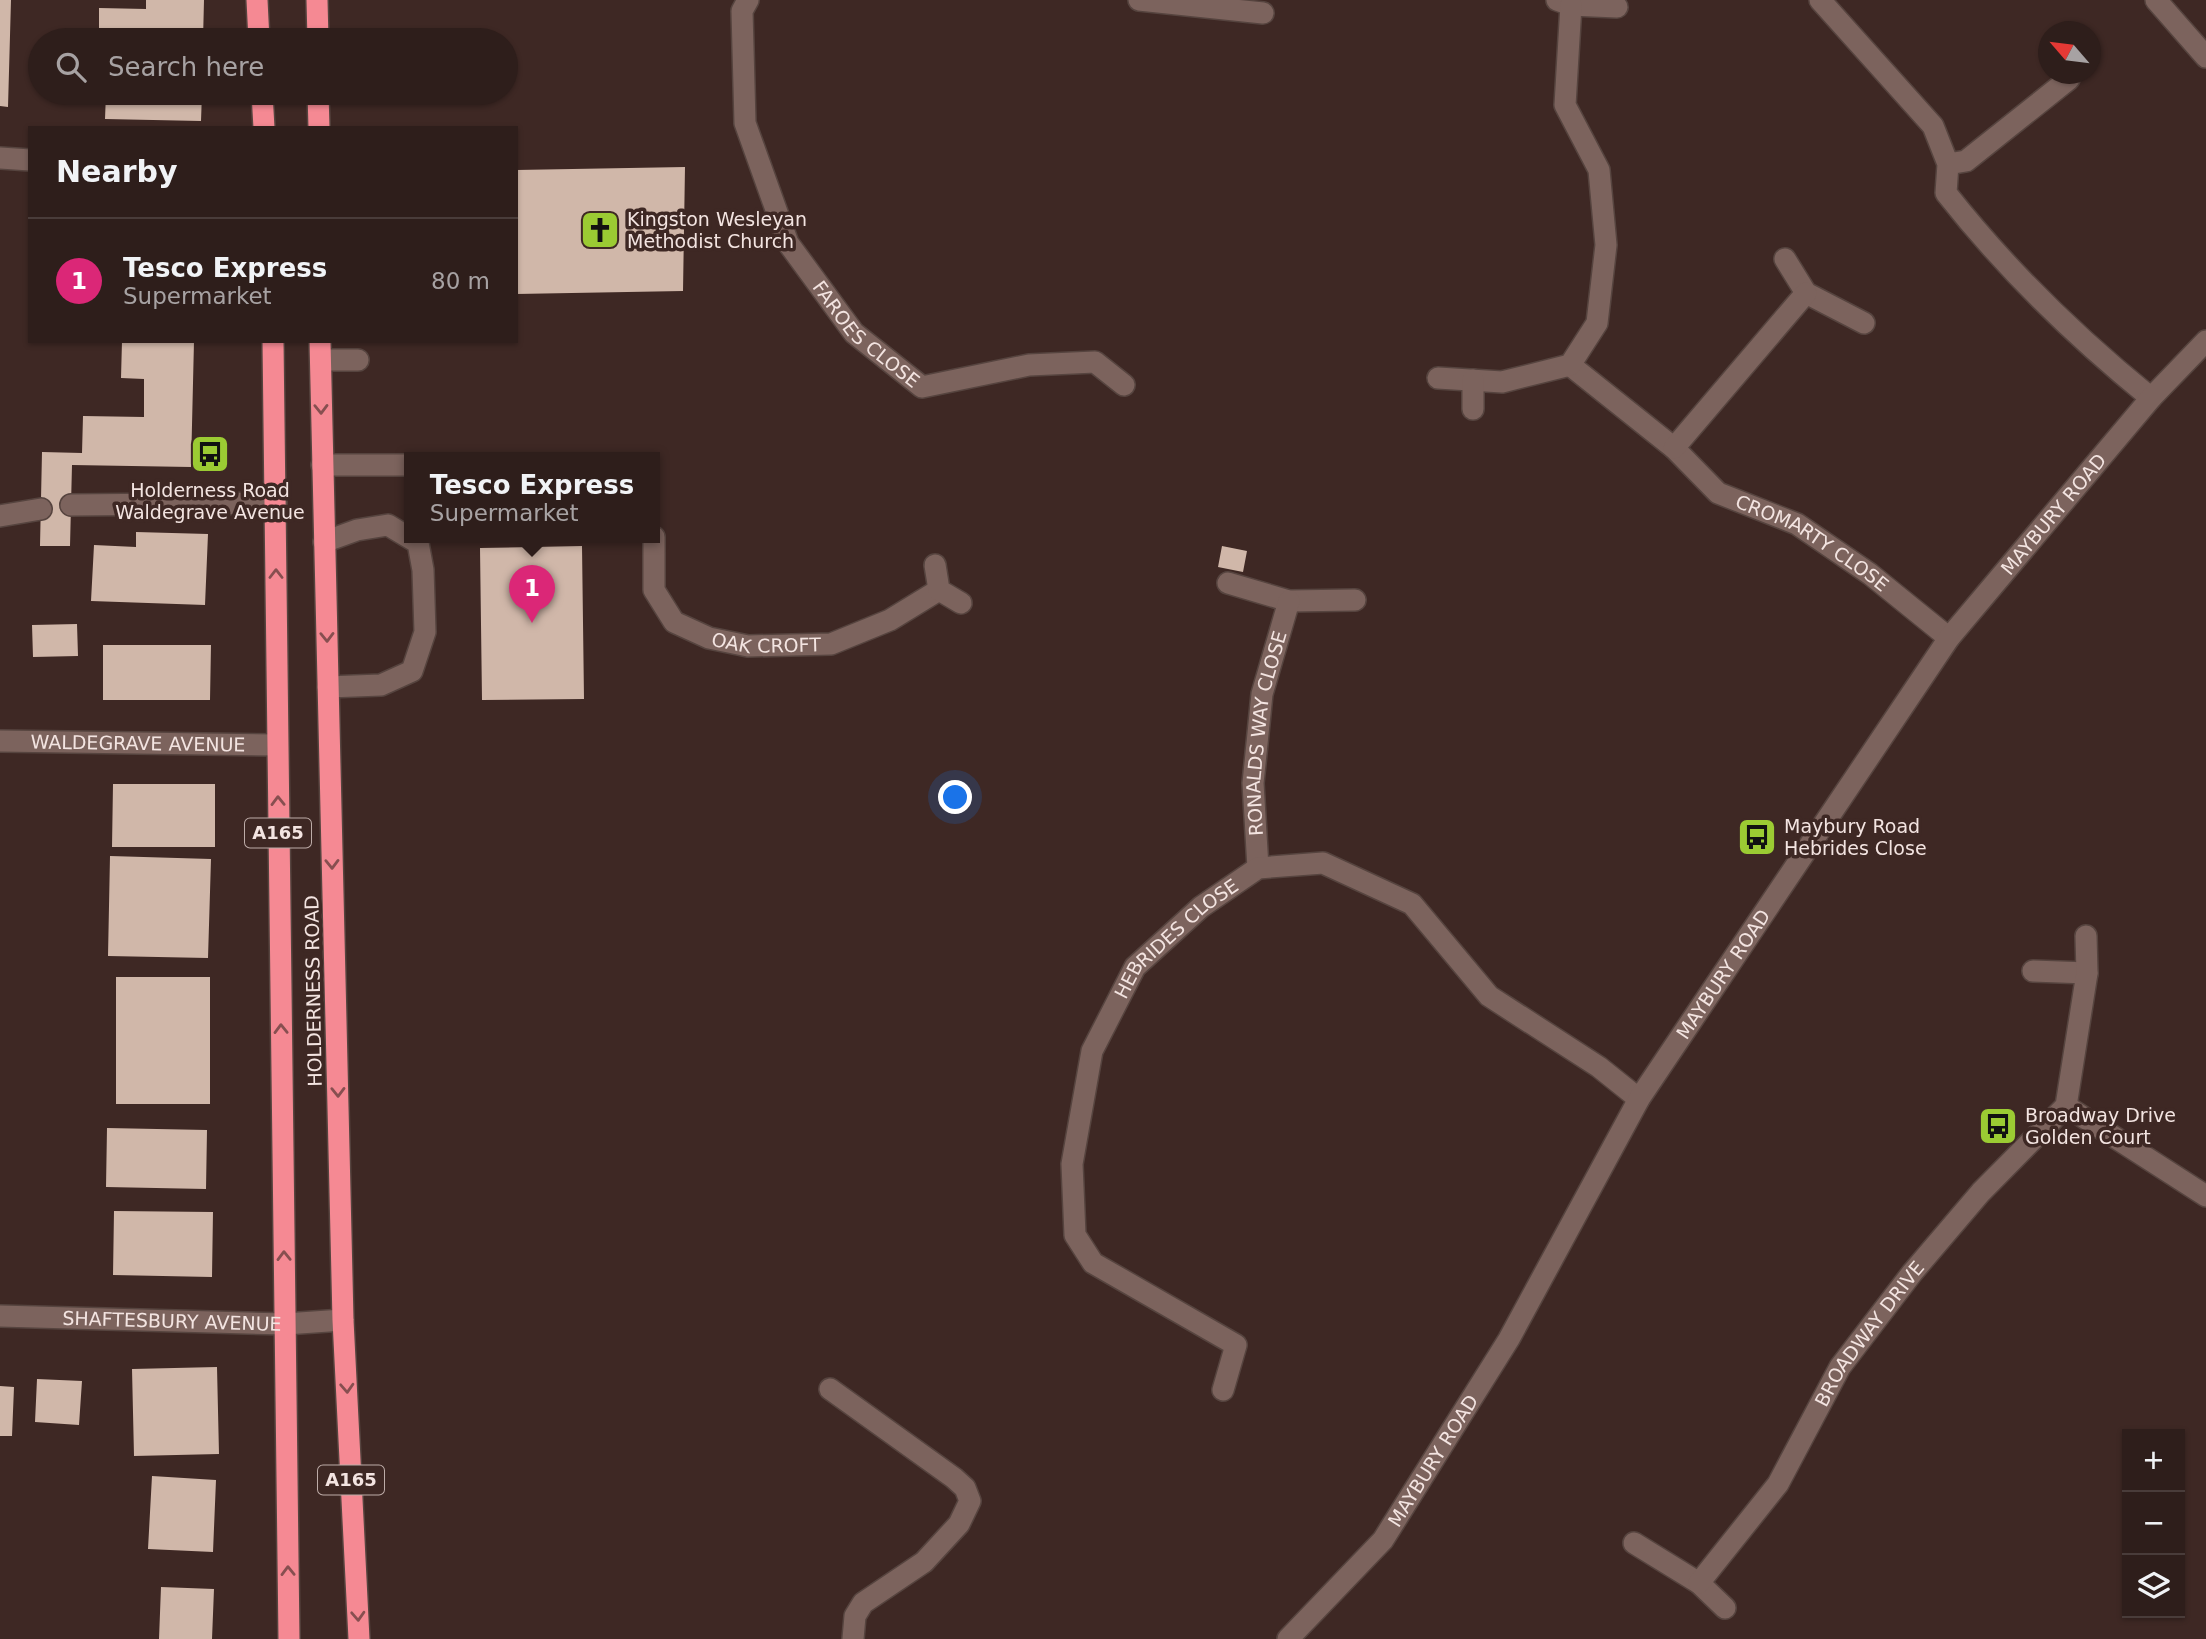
<!DOCTYPE html>
<meta charset="utf-8">
<style>
body{margin:0;font-family:"DejaVu Sans",sans-serif;background:#3a2b28;color:#f1f3f6}
.controls{position:absolute;right:21px;bottom:21px;display:grid;overflow:hidden;border-radius:0px;box-shadow:0 2px 5px #0004}
.controls button{width:63px;height:63px;display:grid;place-items:center;padding:0;border:0;border-bottom:2px solid #493c3a;background:#2e1e1b;color:#f1f3f6;font:35px sans-serif}
.compass{position:absolute;left:2038px;top:21px;width:63px;height:63px;border-radius:50%;background:#2e1e1b;box-shadow:0 2px 5px #0004;rotate:298deg}
.you{position:absolute;left:956px;top:798px;width:24px;height:24px;margin:-18px;border:5px solid #fff;border-radius:50%;background:#1a73e8;box-shadow:0 0 0 10px #1a73e833}
.badge{display:grid;place-items:center;width:46px;height:46px;border-radius:50%;background:#db2777;color:#fff;font-size:23px;font-weight:700}
.pin{position:absolute;translate:-50% -58px;filter:drop-shadow(0 2px 4px #0008)}
.pin::after{content:'';position:absolute;top:37px;width:24px;height:21px;background:inherit;clip-path:polygon(0 0,100% 0,50% 100%)}
.popup{position:absolute;left:404px;top:452px;width:256px;height:91px;box-sizing:border-box;display:grid;place-content:center;border-radius:0px;background:#2e1e1b;filter:drop-shadow(0 2px 5px #0005);font-size:23px;white-space:nowrap;color:#a7a2a3}
.popup b{font-size:26px;color:#f1f3f6}
.popup::after{content:'';position:absolute;left:50%;top:100%;margin-left:-14px;border:14px solid transparent;border-top-color:#2e1e1b}
.list{margin:0;padding:0;list-style:none}
h2{display:flex;justify-content:space-between;align-items:center;height:91px;margin:0;padding:0 28px;font-size:30px}
h2 small{font-size:23px;font-weight:400;color:#a7a2a3}
.list li{display:grid;grid-template-columns:46px 1fr auto;gap:21px;align-items:center;box-sizing:border-box;height:126px;padding:0 28px;border-top:2px solid #493c3a}
.list b{display:block;font-size:26px;white-space:nowrap}
.list p{margin:0;font-size:23px;white-space:nowrap;color:#a7a2a3}
.list em{font-size:23px;font-style:normal;color:#a7a2a3}
.icon{flex:none;width:38px;height:38px;fill:none;stroke:currentColor;stroke-width:2;stroke-linecap:round;stroke-linejoin:round}
.map{position:relative;flex:none;width:2206px;height:1639px;overflow:hidden}
.search{position:absolute;background:#2e1e1b;box-shadow:0 2px 5px #0004;left:28px;top:28px;width:490px;height:77px;display:flex;align-items:center;gap:18px;box-sizing:border-box;padding:0 24px;border-radius:38px;color:#a7a2a3;font-size:26px}
.panel{position:absolute;background:#2e1e1b;box-shadow:0 2px 5px #0004;left:28px;top:126px;width:490px;height:217px;border-radius:0px}
.map>svg:first-child{display:block}
.building{fill:#d0b7a9}
.lines{fill:none;stroke-linecap:round;stroke-linejoin:round}
.lane-casing{stroke:#56443f;stroke-width:24}
.street-casing{stroke:#56443f;stroke-width:24}
.secondary-casing{stroke:#56443f;stroke-width:24}
.highway-casing{stroke:#56443f;stroke-width:24}
.lane{stroke:#7c635d;stroke-width:21}
.street{stroke:#7c635d;stroke-width:21}
.secondary{stroke:#7c635d;stroke-width:21}
.highway{stroke:#f58993;stroke-width:21}
.oneway{stroke:#874f50}
.labels{text-anchor:middle;stroke-width:7;stroke-linejoin:round;paint-order:stroke}
.shield{fill:#3e2824;stroke:#bdaca8;stroke-width:2}
.shield-label{font-size:18px;font-weight:bold;fill:#f3e4e1}
.poi-label{font-size:19px;fill:#f3e4e1;stroke:#3e2824;text-anchor:start}
.street-label{font-size:19px;fill:#f3e4e1;stroke:#3e2824}
</style>
<div class="map">
<svg width="2206" height="1639" viewBox="0 0 2206 1639">
<rect width="100%" height="100%" fill="#3e2824"/>
<path class="building" d="M0,0H11L8,107L0,106Z
M146,0H204L203,40H99V8L146,9Z
M106,93H202L201,121L105,119Z
M685,167L683,291L516,294V170Z
M122,341H194L191,467L72,465L70,546H40L42,452L82,453L83,416L144,417V379L121,378Z
M136,532L208,534L205,605L91,601L94,545L136,547Z
M582,546L584,699L482,700L480,548Z
M1222,546L1247,551L1243,572L1218,567Z
M77,624L78,656L33,657L32,625Z
M103,645H211L210,700H103Z
M113,784H215V847H112Z
M110,856L211,859L208,958L108,956Z
M116,977H210V1104H116Z
M107,1128L207,1130L206,1189L106,1187Z
M114,1211L213,1212L212,1277L113,1275Z
M217,1367L219,1454L134,1456L132,1369Z
M37,1379L82,1381L79,1425L35,1422Z
M0,1386L14,1387L12,1436H0Z
M152,1476L216,1480L213,1552L148,1549Z
M161,1587L214,1589L212,1639H159Z"/>
<g class="lines">
<g class="lane-casing">
<path id="lane" d="M1820,0L1933,126L1948,164L1946,193C2005,268 2077,338 2151,398
M1948,164L1966,161L2069,79
M321,360H358
M71,505L276,503
M0,516L41,509
M324,542L357,530L388,525L418,543L423,570L425,632L412,671L381,685L328,687
M830,1389L954,1478L965,1488L970,1501L959,1524L924,1562L863,1603L855,1616L853,1639"/>
</g>
<g class="street-casing">
<g id="street">
<path id="s1" d="M748,0L742,11L745,123L788,243L854,333L922,387L1029,365L1095,362L1124,385"/>
<path d="M1139,0L1263,13"/>
<path d="M1557,0L1571,5L1617,7"/>
<path d="M2156,0L2206,57"/>
<path d="M0,158L30,160"/>
<path d="M1785,259L1806,293L1864,323"/>
<path id="s2" d="M1570,365L1674,448L1718,493L1797,524L1870,574L1949,638"/>
<path d="M1438,378L1502,382L1570,365L1597,323L1606,245L1599,170L1565,105L1571,5"/>
<path d="M1473,380V409"/>
<path d="M1674,448L1806,293"/>
<path d="M322,465H410"/>
<path id="s3" d="M654,537V590L674,622L709,638L748,646L831,644L890,620L939,590"/>
<path d="M935,565L939,590L961,603"/>
<path d="M1228,583L1289,601L1355,600"/>
<path id="s4" d="M0,741L277,745"/>
<path id="s5" d="M1258,868L1253,783L1262,694L1289,601"/>
<path d="M2033,971L2087,973"/>
<path d="M2066,1106L2206,1196"/>
<path id="s6" d="M0,1316L285,1324L343,1320"/>
<path id="s7" d="M1223,1390L1236,1345L1093,1263L1075,1235L1072,1164L1092,1051L1135,967L1201,907L1258,868L1323,863L1412,904L1489,996L1599,1067L1639,1099"/>
<path d="M1634,1543L1699,1583L1725,1608"/>
<path id="s8" d="M1699,1583L1778,1484L1840,1367L1912,1273L1981,1192L2066,1106L2087,973L2086,936"/>
</g>
</g>
<g class="secondary-casing">
<g id="secondary">
<path id="s9" d="M1288,1639L1383,1540L1509,1339L1639,1099L1949,638L2151,398L2206,341"/>
</g>
</g>
<g class="highway-casing">
<path id="highway" d="M257,0L259,40
M317,0L318,40
M262,93L264,128
M318,93L319,128
M273,341L289,1639
M320,341L343,1320L359,1639"/>
</g>
<use href="#lane" class="lane"/>
<use href="#street" class="street"/>
<use href="#secondary" class="secondary"/>
<use href="#highway" class="highway"/>
</g>
<defs><path id="oneway-chevron" d="M-2-3.5L2.5 0L-2 3.5" fill="none" stroke-width="1.6" stroke-linecap="round" stroke-linejoin="round" transform="scale(1.75)"/></defs>
<g class="oneway">
<use href="#oneway-chevron" transform="translate(321 409) rotate(89)"/>
<use href="#oneway-chevron" transform="translate(276 574) rotate(-90)"/>
<use href="#oneway-chevron" transform="translate(327 637) rotate(89)"/>
<use href="#oneway-chevron" transform="translate(278 801) rotate(-91)"/>
<use href="#oneway-chevron" transform="translate(332 864) rotate(89)"/>
<use href="#oneway-chevron" transform="translate(281 1029) rotate(-91)"/>
<use href="#oneway-chevron" transform="translate(338 1092) rotate(89)"/>
<use href="#oneway-chevron" transform="translate(284 1256) rotate(-91)"/>
<use href="#oneway-chevron" transform="translate(347 1388) rotate(87)"/>
<use href="#oneway-chevron" transform="translate(288 1571) rotate(-91)"/>
<use href="#oneway-chevron" transform="translate(358 1616) rotate(87)"/>
</g>
<defs>
<g id="church-square" transform="scale(2.0125)"><rect x="-9" y="-9" width="18" height="18" rx="4" fill="#9bcb33" stroke="#3e2824"/><path d="M-1.2-6h2.4v3.5h3.3v2.4h-3.3V6h-2.4V-.1h-3.3v-2.4h3.3Z" fill="#111"/></g>
<g id="bus-square" transform="scale(2.0125)"><rect x="-9" y="-9" width="18" height="18" rx="4" fill="#9bcb33" stroke="#3e2824"/><path d="M-5-6H5V4H4V6H2V4H-2V6H-4V4H-5ZM-3.5-4V0h7V-4ZM-3.5 1.2v1.5H-2V1.2ZM2 1.2v1.5H3.5V1.2Z" fill="#111"/></g>
</defs>
<g fill-rule="evenodd">
<use href="#church-square" x="600" y="230"/>
<use href="#bus-square" x="210" y="454"/>
<use href="#bus-square" x="1757" y="837"/>
<use href="#bus-square" x="1998" y="1126"/>
</g>
<g class="labels">
<g class="shield">
<rect x="245" y="818.5" width="66" height="29" rx="5"/>
<rect x="318" y="1465.5" width="66" height="29" rx="5"/>
</g>
<g class="shield-label">
<text x="278" y="839">A165</text>
<text x="351" y="1486">A165</text>
</g>
<g class="poi-label">
<text x="627" y="226">Kingston Wesleyan<tspan x="627" dy="22">Methodist Church</tspan></text>
<text x="210" y="497" text-anchor="middle">Holderness Road<tspan x="210" dy="22">Waldegrave Avenue</tspan></text>
<text x="1784" y="833">Maybury Road<tspan x="1784" dy="22">Hebrides Close</tspan></text>
<text x="2025" y="1122">Broadway Drive<tspan x="2025" dy="22">Golden Court</tspan></text>
</g>
<g class="street-label">
<text dy="7" stroke="none"><textPath href="#s1" startOffset="373">FAROES CLOSE</textPath></text>
<text dy="7" stroke="none"><textPath href="#s9" startOffset="1365">MAYBURY ROAD</textPath></text>
<text dy="7" stroke="none"><textPath href="#s2" startOffset="303">CROMARTY CLOSE</textPath></text>
<text dy="7" stroke="none"><textPath href="#s3" startOffset="187">OAK CROFT</textPath></text>
<text dy="7" stroke="none"><textPath href="#s5" startOffset="136">RONALDS WAY CLOSE</textPath></text>
<text dy="7" stroke="none"><textPath href="#s4" startOffset="138">WALDEGRAVE AVENUE</textPath></text>
<text dy="7" stroke="none"><textPath href="#s7" startOffset="574">HEBRIDES CLOSE</textPath></text>
<text dy="7" stroke="none"><textPath href="#s9" startOffset="798">MAYBURY ROAD</textPath></text>
<text transform="translate(313 991) rotate(-91)" y="7">HOLDERNESS ROAD</text>
<text dy="7" stroke="none"><textPath href="#s6" startOffset="172">SHAFTESBURY AVENUE</textPath></text>
<text dy="7" stroke="none"><textPath href="#s8" startOffset="303">BROADWAY DRIVE</textPath></text>
<text dy="7" stroke="none"><textPath href="#s9" startOffset="231">MAYBURY ROAD</textPath></text>
</g>
</g>
</svg>
<div class="controls">
<button>+</button>
<button>−</button>
<button><svg class="icon" aria-label="layers" viewBox="0 0 24 24"><path d="M12 4l9 5-9 5-9-5zM3 14l9 5 9-5"/></svg></button>
</div>
<svg class="compass" viewBox="-18 -18 36 36"><path d="M0-13l5 13h-10z" fill="#e53935"/><path d="M0 13l5-13h-10z" fill="#a7a2a3"/></svg>
<div class="you"></div>
<div class="pin badge" style="left:532px;top:623px">1</div>
<div class="popup"><b>Tesco Express</b>Supermarket</div>
<div class="search"><svg class="icon" aria-label="search" viewBox="0 0 24 24"><circle cx="10" cy="10" r="6"/><path d="M15 15l6 6"/></svg>Search here</div>
<section class="panel">
<h2>Nearby<small></small></h2>
<ul class="list">
<li><span class="badge">1</span><div><b>Tesco Express</b><p>Supermarket</p></div><em>80 m</em></li>
</ul>
</section>
</div>
